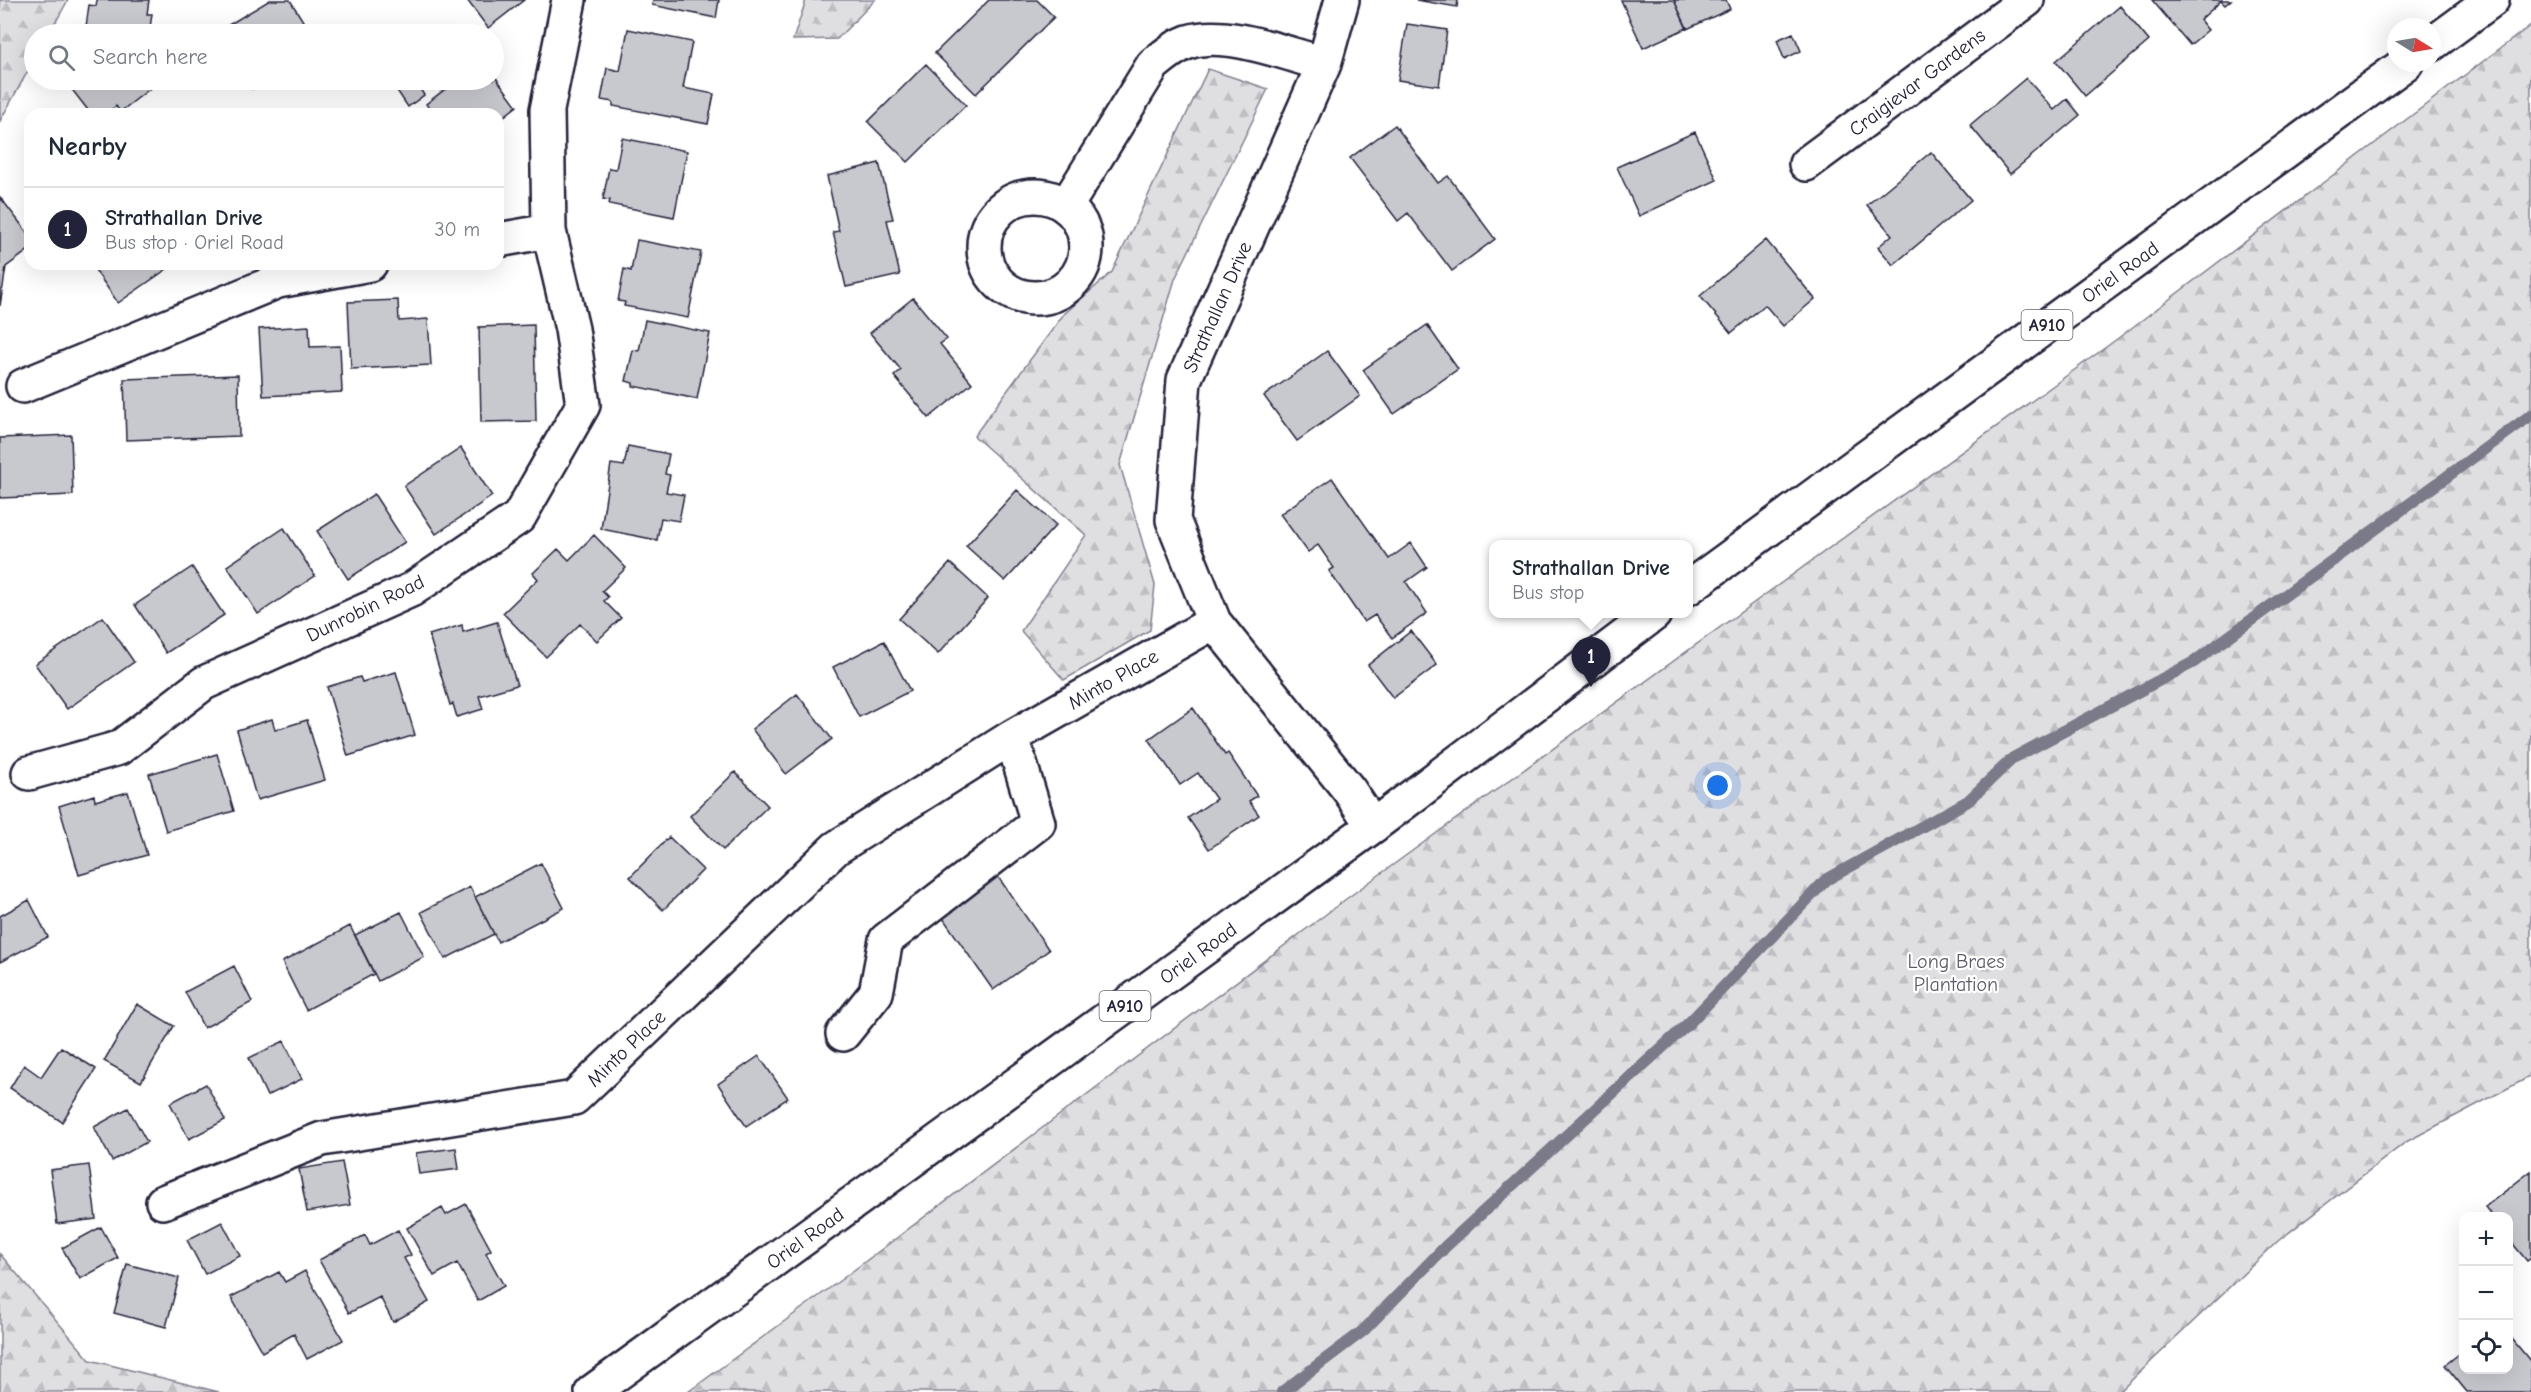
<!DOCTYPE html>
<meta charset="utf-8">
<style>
body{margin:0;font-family:"Comic Neue",sans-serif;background:#f2f2f3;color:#1f2937}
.controls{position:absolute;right:18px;bottom:18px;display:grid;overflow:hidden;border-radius:12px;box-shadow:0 6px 24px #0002}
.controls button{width:54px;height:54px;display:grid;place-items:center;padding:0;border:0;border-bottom:2px solid #e0e1e3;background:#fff;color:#1f2937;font:30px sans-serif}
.compass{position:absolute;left:2387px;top:18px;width:54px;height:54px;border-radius:50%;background:#fff;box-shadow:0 6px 24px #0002;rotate:101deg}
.you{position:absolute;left:1718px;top:786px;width:21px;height:21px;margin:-15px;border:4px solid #fff;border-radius:50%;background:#1a73e8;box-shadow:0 0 0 9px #1a73e833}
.badge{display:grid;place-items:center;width:39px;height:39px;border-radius:50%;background:#22223b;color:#fff;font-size:20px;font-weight:700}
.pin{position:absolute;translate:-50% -50px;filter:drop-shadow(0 2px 3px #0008)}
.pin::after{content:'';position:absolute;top:32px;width:21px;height:18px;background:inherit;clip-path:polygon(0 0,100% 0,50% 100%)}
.popup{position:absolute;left:1489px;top:540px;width:204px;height:78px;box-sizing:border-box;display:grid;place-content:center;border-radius:12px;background:#fff;filter:drop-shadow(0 2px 4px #0005);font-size:20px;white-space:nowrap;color:#747a83}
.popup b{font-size:22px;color:#1f2937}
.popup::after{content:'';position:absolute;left:50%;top:100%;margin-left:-12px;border:12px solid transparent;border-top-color:#fff}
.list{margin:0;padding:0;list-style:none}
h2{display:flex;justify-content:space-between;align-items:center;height:78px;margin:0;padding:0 24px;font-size:26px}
h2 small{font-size:20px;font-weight:400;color:#747a83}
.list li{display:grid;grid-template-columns:39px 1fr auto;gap:18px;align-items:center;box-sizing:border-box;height:84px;padding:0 24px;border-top:2px solid #e0e1e3}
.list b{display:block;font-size:22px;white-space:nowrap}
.list p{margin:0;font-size:20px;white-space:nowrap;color:#747a83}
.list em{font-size:20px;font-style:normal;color:#747a83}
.icon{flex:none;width:33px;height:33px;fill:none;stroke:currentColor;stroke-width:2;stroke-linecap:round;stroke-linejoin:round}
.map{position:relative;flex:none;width:2531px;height:1392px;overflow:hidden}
.search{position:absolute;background:#fff;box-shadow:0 6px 24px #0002;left:24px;top:24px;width:480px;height:66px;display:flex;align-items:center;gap:15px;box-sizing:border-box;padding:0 21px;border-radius:33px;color:#747a83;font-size:22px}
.panel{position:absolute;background:#fff;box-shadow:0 6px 24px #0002;left:24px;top:108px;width:480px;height:162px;border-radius:18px}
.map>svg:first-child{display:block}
.forest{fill:url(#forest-firs);stroke:#80808e;stroke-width:1.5}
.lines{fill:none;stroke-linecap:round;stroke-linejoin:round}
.stream{stroke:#7a7a88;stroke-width:12}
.building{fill:#c8c8cf;stroke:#22223b;stroke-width:1.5}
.street-casing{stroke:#22223b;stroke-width:38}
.primary-casing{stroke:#22223b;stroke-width:38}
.street{stroke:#fff;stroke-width:33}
.primary{stroke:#fff;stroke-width:33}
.labels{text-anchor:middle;stroke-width:4.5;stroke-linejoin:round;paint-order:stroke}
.shield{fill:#fff;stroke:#646476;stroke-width:1.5}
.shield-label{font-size:18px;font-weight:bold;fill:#22223b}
.street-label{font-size:20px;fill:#22223b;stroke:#fff}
.park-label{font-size:20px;fill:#5b5b6d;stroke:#fff}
</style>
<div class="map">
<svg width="2531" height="1392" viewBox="0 0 2531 1392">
<defs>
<pattern id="forest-firs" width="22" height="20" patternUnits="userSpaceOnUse" patternTransform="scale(1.5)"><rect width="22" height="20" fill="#dfdfe2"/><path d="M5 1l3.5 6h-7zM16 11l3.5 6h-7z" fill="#bfbfc3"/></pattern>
</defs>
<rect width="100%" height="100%" fill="#fff"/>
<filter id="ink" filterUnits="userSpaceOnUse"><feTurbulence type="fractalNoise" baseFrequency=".0167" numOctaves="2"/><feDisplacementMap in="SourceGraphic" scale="12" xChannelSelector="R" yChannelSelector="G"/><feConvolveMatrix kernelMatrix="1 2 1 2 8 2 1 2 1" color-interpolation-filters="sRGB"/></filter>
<g filter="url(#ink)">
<path class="forest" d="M0,0H68L49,34H34V60L0,121Z
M806,0H875L837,39L793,40Z
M2531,25V1076L2406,1142L2278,1241L2119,1392H688L842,1279L1346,899L2117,339Z
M1208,69L1268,89L1175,279L1120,465L1155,585L1150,630L1064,680L1021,631L1086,535L974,436L1063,315L1112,272Z
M0,1254L90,1360L219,1392H0Z"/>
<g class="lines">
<path class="stream" d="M1282,1392L1363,1331L1446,1246L1690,1022L1826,880L1968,801L2013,758L2194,662L2531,415"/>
</g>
<path class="building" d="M97,0H149L147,14H152L149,34H85L89,5L96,6Z
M270,0H290L311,34H219L217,32Z
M467,0H524L488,28Z
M653,0H719L716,18L652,5Z
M989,0H1037L1054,17L976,94L935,53Z
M1416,0H1458L1457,7Z
M1621,0H1674L1687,28L1643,48Z
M1674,0H1726L1730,9L1687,29Z
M2152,0H2231L2225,5L2221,1L2200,20L2208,30L2190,45Z
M2120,6L2149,41L2085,96L2056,61Z
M1407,24L1447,30L1439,86L1398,80Z
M628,29L692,42L683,88L714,94L708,124L613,106V102L601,100L607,68L620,71Z
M1793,33L1801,51L1784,59L1777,40Z
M926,64L966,105L908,162L868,122Z
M494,75L517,106L498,121V114H433L426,104L457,80H494Z
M2026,78L2054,110L2067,99L2080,115L2010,174L1970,125Z
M79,80H161L120,112L116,106L106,114H91L70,87Z
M246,80H267L252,89Z
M390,80H414L424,95L408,107Z
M1395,125L1438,183L1448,176L1495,239L1452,271L1408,213L1398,221L1350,158Z
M1695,132L1717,180L1639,216L1617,167Z
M622,138L687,151L674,217L609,204L610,200L603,199L609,168L616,169Z
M1931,152L1971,200L1893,265L1878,247L1892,235L1867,205Z
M879,163L893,219L887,220L900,275L846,287L833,232L839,231L827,176Z
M0,197L30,236V249L6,267L0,306Z
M637,240L701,252L688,318L624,306L625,302L618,301L624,269L631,271Z
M1766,240L1815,299L1783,326L1765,305L1731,333L1700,296Z
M91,264H174L118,303Z
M913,298L947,339L940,344L972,383L929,418L894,376L901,370L870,333Z
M398,300L399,321L428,319L431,365L351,369L348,302Z
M645,320L710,333L697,399L633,386V383L626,381L633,350L639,351Z
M534,325L536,421L481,422L479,327Z
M1427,325L1458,369L1394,414L1363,370Z
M309,326L310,347L340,346L342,392L263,396L259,329Z
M1327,351L1360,396L1297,441L1264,396Z
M238,375L239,436L126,440L124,379Z
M71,435L73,495L0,498V438Z
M628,446L669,454L665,474L670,475L666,492L684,495L679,521L661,518L657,540L601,529L611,464L624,466Z
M461,448L492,496L436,534L404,486Z
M1332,478L1389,559L1411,543L1427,567L1406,582L1427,613L1392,638L1375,615L1364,622L1329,571L1334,568L1318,545L1308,552L1280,514Z
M1017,490L1056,525L1005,581L966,546Z
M374,494L405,542L348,579L317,531Z
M284,528L315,576L258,614L227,566Z
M594,535L626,568L602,591L608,597L604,601L621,618L597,641L580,624L546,657L503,613L538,579L533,573L558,549L569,560Z
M950,563L988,598L938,654L899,619Z
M192,567L224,615L166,653L135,605Z
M103,617L134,662L67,709L35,664Z
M497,622L517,685L479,696L483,709L457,717L453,704L450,705L429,635L462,625L463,632Z
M1411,631L1437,665L1393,698L1368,665Z
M884,641L910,691L859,717L833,667Z
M396,672L415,735L348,756L327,687L360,677L362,682Z
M797,694L832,739L786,774L752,729Z
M1193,708L1225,755L1228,753L1257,796L1249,801L1259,815L1209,849L1188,818L1216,799L1198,773L1180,785L1149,739Z
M272,719L275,730L307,720L325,780L257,800L237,730Z
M217,754L234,811L166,831L149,774Z
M735,772L768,806L723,850L690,816Z
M128,792L147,855L79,875L59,806L94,795L95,801Z
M669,837L703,870L663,910L630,877Z
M541,863L564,908L498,942L475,897Z
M994,871L1049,950L993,990L938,911Z
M470,887L494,934L445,959L421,912Z
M29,900L48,937L0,962V916Z
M401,912L424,957L378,981L355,935Z
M350,926L374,974L306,1010L282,962Z
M234,966L252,1002L204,1028L185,992Z
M137,1004L174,1026L141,1082L104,1061Z
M284,1041L302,1079L267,1096L249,1058Z
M61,1047L96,1069L62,1122L10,1088L24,1065L41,1077Z
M759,1056L788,1098L746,1126L718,1084Z
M206,1084L225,1120L189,1139L170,1103Z
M128,1108L147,1142L112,1161L94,1127Z
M456,1148L459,1169L419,1174L416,1153Z
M342,1162L350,1205L307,1212L299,1169Z
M89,1165L96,1219L57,1224L50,1170Z
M2531,1171V1258L2527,1261L2508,1238V1216H2492L2485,1207Z
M466,1204L491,1250L486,1253L504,1286L478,1301L457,1263L434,1276L407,1228L442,1208L446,1215Z
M222,1222L240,1256L205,1274L187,1240Z
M101,1227L118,1258L80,1279L62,1248Z
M398,1230L411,1255L404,1258L429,1302L393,1322L380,1297L349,1313L319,1260L365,1235L370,1245Z
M127,1264L179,1278L166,1327L114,1313Z
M305,1271L343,1340L307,1359L294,1334L262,1352L231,1297L279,1272L285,1282Z
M2508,1334L2531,1362V1392H2467L2445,1365L2464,1350V1370H2508Z"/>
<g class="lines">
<g class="street-casing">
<path id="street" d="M1342,0L1324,64L1184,380L1173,520L1214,622L1349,790L1373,826
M1806,164L2027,0
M984 247a51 51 0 1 1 102 0a51 51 0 1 1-102 0Z
M1066,206L1153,65C1164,56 1174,47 1188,42C1225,29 1287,54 1324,64
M498,240L549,231
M23,386L278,281L370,264
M29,773L119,748L204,683L411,590L519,517L583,405L572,329L549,231L547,110L569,0
M843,1034L876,993L886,940L1038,823L1012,737
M163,1202L322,1139L574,1098L836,848L1012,737L1214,622"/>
</g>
<g class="primary-casing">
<path id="primary" d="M2432,44L2492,0
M1688,588L2406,63
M592,1392L1373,826L1654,614"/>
</g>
<use href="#street" class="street"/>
<use href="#primary" class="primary"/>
</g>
</g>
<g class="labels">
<g class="shield">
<rect x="2021.5" y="310" width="51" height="30" rx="4.5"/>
<rect x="1099.5" y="991" width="51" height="30" rx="4.5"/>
</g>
<g class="shield-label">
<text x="2047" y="331">A910</text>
<text x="1125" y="1012">A910</text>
</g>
<g class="street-label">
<text transform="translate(1917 82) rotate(-37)" y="7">Craigievar Gardens</text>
<text transform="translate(2120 272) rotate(-36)" y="7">Oriel Road</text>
<text transform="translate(1217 307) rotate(-66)" y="7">Strathallan Drive</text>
<text transform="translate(365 608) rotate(-26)" y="7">Dunrobin Road</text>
<text transform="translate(1113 679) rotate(-30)" y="7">Minto Place</text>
<text transform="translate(1198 953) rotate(-36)" y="7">Oriel Road</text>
<text transform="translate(626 1048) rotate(-44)" y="7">Minto Place</text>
<text transform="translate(805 1238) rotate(-36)" y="7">Oriel Road</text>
</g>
<g class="park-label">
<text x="1956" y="968">Long Braes<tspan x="1956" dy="23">Plantation</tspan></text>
</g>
</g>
</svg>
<div class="controls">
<button>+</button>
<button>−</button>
<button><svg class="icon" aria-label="locate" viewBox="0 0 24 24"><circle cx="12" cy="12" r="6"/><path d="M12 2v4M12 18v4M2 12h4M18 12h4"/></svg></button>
</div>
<svg class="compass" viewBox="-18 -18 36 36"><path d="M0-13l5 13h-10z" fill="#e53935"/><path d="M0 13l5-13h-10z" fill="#747a83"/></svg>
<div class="you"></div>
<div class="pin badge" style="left:1591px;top:687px">1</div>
<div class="popup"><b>Strathallan Drive</b>Bus stop</div>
<div class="search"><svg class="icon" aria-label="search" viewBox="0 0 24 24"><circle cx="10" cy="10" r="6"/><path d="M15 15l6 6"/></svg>Search here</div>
<section class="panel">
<h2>Nearby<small></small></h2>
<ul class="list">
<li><span class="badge">1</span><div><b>Strathallan Drive</b><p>Bus stop · Oriel Road</p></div><em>30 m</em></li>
</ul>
</section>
</div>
